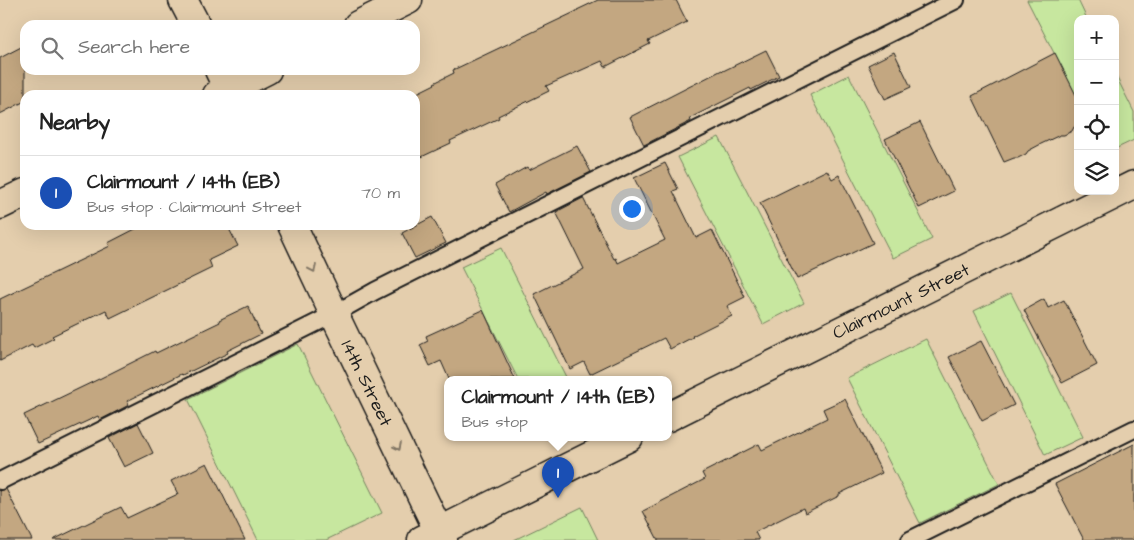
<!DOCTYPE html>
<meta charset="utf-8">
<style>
body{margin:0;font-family:"Architects Daughter",sans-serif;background:#f2f2f2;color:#222}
.controls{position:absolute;right:15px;top:15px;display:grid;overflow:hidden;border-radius:10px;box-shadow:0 5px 20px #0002}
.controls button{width:45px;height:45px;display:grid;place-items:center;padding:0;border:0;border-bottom:1px solid #e0e0e0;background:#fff;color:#222;font:25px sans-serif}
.you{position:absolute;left:631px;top:208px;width:18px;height:18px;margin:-12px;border:4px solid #fff;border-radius:50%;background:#1a73e8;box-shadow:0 0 0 8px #1a73e833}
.badge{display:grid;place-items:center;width:32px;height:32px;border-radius:50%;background:#1a73e8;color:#fff;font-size:16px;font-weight:700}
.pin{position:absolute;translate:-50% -41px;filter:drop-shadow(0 1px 2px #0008)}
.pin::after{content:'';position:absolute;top:26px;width:18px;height:15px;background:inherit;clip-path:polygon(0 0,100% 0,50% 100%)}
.popup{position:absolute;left:444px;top:376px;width:228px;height:65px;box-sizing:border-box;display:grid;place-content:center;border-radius:10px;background:#fff;filter:drop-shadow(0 1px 4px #0005);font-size:16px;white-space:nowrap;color:#767676}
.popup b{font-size:19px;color:#222}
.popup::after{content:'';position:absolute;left:50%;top:100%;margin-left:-10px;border:10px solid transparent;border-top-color:#fff}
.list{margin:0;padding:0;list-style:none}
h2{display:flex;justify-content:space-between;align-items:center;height:65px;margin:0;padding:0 20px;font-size:21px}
h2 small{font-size:16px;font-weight:400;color:#767676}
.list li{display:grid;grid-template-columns:32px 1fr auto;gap:15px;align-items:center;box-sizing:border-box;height:75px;padding:0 20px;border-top:1px solid #e0e0e0}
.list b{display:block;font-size:19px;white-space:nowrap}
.list p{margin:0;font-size:16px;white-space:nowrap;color:#767676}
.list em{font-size:16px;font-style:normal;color:#767676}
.icon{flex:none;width:28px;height:28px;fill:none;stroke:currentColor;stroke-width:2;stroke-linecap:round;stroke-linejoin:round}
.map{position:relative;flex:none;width:1134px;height:540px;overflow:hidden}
.search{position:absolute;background:#fff;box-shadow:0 5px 20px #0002;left:20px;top:20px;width:400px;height:55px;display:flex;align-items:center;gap:12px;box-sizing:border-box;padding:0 18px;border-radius:15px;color:#767676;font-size:19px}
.panel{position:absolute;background:#fff;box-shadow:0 5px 20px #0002;left:20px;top:90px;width:400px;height:140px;border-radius:15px}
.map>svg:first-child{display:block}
.green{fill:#c7e79f;stroke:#72825e}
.building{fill:#c3a781;stroke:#1c1c1c}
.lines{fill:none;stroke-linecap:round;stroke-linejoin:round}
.service-casing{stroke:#1c1c1c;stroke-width:20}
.minor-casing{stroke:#1c1c1c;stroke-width:31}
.tertiary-casing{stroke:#1c1c1c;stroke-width:31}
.service{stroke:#e4cead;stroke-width:16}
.minor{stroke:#e4cead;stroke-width:28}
.tertiary{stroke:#e4cead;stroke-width:28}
.oneway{stroke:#807564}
.labels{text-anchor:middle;stroke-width:4.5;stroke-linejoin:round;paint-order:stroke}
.street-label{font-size:18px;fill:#1c1c1c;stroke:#e4cead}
</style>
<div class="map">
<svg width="1134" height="540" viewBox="0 0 1134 540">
<rect width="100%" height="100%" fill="#e4cead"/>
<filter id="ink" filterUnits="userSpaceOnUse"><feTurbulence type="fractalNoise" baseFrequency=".02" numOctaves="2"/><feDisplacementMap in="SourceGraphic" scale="10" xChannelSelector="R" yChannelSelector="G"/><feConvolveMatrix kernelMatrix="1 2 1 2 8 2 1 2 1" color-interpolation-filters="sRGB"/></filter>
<g filter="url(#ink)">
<path class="green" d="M1027,0H1078L1087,19H1078V100Z
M1115,74L1134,112V140L1115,149Z
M849,75L932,239L893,258L810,95Z
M719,137L804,303L763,324L678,157Z
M501,248L567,379H518L461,267Z
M1011,293L1083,437L1045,455L974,311Z
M926,339L999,484L920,523L847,378Z
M298,344L382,513L326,540H258L188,399Z
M582,507L598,540H514Z"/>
<path class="building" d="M598,0H676L687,22L648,41L650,44L605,67L602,61L546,86L549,91L498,116L499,118L450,141L451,143L415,160V94L435,84L434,83L454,73L453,70L577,11V10Z
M25,45V101L0,114V58Z
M766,50L779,76L751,90L750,88L690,118L691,121L644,145L630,117L722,70L723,71Z
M894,52L911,87L885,99L868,65Z
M1055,53L1078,99V125L1074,127L1072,131L1064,135H1060L1041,144L1028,151L1026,154L1018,158H1014L1004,162L972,96Z
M920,122L954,191L919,208L885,139Z
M577,146L591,172L547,194L546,192L509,212L495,185L527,167L529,170Z
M665,163L678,189L673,191L696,238L712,230L745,297L727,306L732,316L692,336L693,337L670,349L664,338L590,374L584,362L570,369L534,294L584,269L556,212L583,198L614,259L616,258L618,263L665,240L634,178Z
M827,170L832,179L839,175L873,243L797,279L760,203Z
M432,217L446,243L415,258L402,233Z
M143,225H227L238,246L209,260L212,268L110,318L106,310L52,336L54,338L34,348L32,345L0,361V299L110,246L108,243Z
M1044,299L1048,308L1064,300L1097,365L1062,383L1024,310Z
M248,306L261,334L227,351L228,353L183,375L182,374L127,401L129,405L100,420L98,416L38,444L24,415L101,378L155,351L156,353L220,322L219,320Z
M483,310L515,379H449L441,361L430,366L420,345L428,341L426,336Z
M981,341L1014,405L982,421L949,357Z
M845,399L882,473L839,494V496L805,513L803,508L755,532L759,540H658L643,511L705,479L702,473L759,444L762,450L827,418L823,409Z
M138,423L153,453L124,467L109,438Z
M1134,444V540H1084L1055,484Z
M207,463L245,540H53L121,507L127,518L178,494L171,481Z
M6,489L32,540H0V491Z"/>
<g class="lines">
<g class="service-casing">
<path id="service" d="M0,481L334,314L375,291L956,0
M910,540L1134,429"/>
</g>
<g class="minor-casing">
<path id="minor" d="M358,25L408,0
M217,95L267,70
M0,205L25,193
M668,417L1134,185
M422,540L629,437"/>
</g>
<g class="tertiary-casing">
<path id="tertiary" d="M183,0L196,25
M219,70L231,95
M292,225L334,314L443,540"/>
</g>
<use href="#service" class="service"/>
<use href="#minor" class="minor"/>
<use href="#tertiary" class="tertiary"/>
</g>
<defs><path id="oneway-chevron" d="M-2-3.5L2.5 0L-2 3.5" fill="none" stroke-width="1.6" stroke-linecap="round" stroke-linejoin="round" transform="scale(1.25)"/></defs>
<g class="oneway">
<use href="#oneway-chevron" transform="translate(313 269) rotate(65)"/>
<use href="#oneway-chevron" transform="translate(398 447) rotate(64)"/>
</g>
</g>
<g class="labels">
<g class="street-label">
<text transform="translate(901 301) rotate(-26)" y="6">Clairmount Street</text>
<text transform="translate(367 383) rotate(64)" y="6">14th Street</text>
</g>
</g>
</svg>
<div class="controls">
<button>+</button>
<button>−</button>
<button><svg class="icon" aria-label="locate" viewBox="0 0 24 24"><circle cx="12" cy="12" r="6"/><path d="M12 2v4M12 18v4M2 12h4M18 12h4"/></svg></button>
<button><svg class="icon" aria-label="layers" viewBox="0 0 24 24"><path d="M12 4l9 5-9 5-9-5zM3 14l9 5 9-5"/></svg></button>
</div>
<div class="you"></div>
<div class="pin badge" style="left:558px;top:498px;background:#1a4fb4">1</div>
<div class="popup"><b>Clairmount / 14th (EB)</b>Bus stop</div>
<div class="search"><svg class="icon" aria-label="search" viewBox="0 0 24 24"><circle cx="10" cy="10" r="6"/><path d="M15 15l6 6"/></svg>Search here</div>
<section class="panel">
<h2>Nearby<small></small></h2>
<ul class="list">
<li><span class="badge" style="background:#1a4fb4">1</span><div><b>Clairmount / 14th (EB)</b><p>Bus stop · Clairmount Street</p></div><em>70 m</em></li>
</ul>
</section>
</div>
